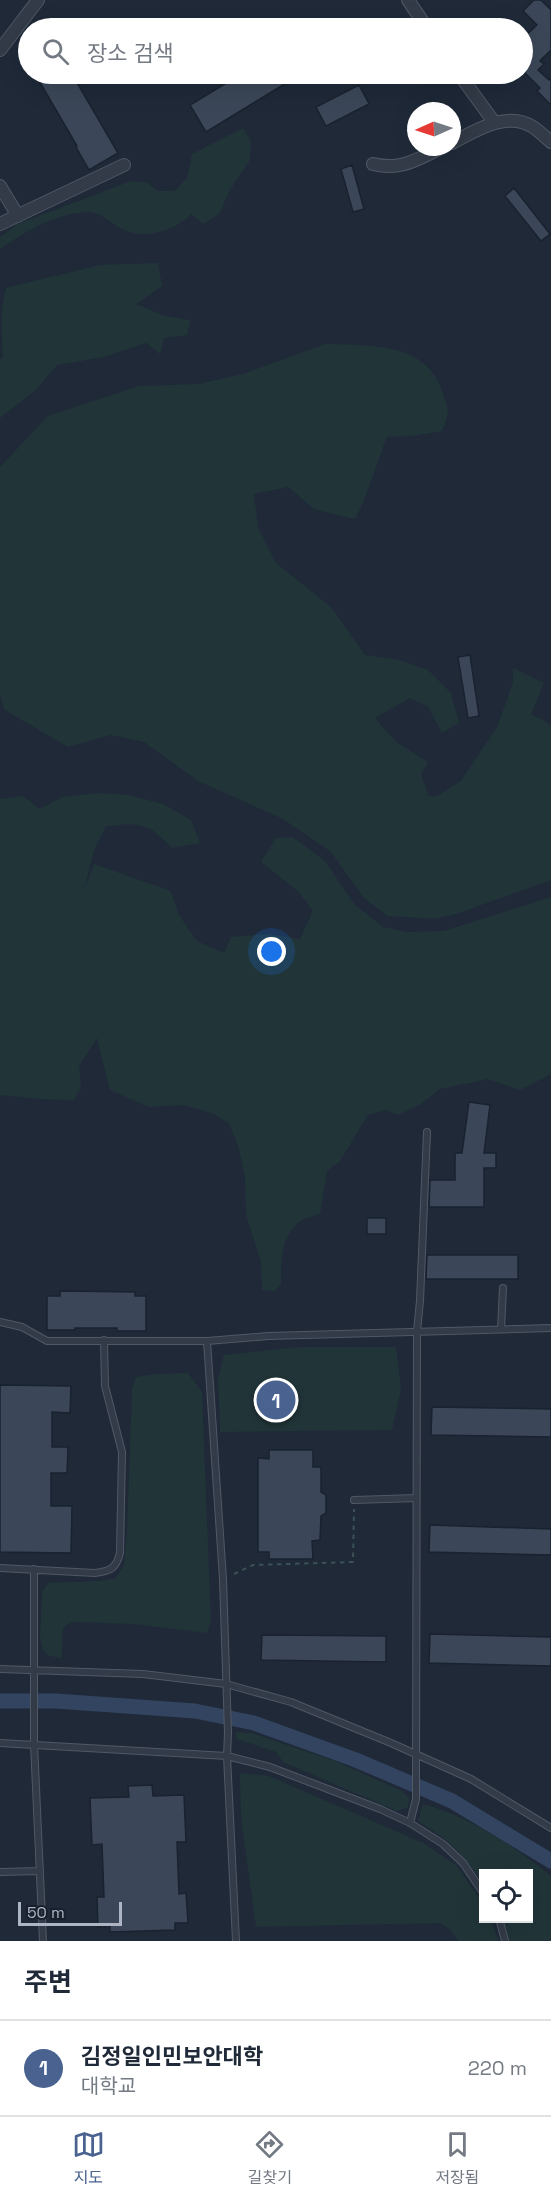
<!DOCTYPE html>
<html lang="ko">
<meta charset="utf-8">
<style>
body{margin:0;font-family:"Space Grotesk","Noto Sans KR",sans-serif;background:#f2f2f3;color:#1f2937}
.controls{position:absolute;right:18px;bottom:18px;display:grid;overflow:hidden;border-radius:0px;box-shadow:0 6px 24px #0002}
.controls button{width:54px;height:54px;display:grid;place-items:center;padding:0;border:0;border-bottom:2px solid #e0e1e3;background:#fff;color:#1f2937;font:30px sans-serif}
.compass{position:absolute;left:407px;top:102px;width:54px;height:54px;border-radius:50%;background:#fff;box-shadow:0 6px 24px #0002;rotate:267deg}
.scale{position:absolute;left:18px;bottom:15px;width:104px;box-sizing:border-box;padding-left:6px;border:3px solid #adb5c5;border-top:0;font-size:16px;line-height:21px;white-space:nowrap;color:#adb5c5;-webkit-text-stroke:4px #18202d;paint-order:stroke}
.you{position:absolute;left:272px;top:952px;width:21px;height:21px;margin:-15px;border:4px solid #fff;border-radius:50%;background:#1a73e8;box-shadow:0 0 0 9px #1a73e833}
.badge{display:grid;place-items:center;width:39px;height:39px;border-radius:50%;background:#496290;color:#fff;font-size:20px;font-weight:700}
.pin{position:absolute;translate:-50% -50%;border:3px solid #fff;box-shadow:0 2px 6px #0006}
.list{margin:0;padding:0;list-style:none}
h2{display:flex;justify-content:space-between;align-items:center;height:78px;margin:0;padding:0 24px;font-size:26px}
h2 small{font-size:20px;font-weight:400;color:#747a83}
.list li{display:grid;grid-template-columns:39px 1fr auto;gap:18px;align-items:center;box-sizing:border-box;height:96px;padding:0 24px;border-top:2px solid #e0e1e3}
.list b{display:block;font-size:22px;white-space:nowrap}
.list p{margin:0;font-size:20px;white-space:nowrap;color:#747a83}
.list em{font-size:20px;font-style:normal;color:#747a83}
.icon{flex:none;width:33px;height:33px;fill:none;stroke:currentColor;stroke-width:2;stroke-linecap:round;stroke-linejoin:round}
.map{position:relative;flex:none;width:551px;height:1941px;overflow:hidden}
.search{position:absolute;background:#fff;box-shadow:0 6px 24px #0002;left:18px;right:18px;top:18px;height:66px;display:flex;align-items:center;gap:15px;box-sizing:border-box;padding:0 21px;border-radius:33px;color:#747a83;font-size:22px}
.sheet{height:174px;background:#fff}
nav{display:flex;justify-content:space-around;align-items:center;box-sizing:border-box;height:84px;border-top:2px solid #e0e1e3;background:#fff;font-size:16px;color:#747a83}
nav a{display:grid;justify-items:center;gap:3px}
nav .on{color:#496290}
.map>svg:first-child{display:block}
.green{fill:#213539}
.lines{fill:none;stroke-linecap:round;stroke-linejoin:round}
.canal{stroke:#324460;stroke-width:15}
.building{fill:#3b4758;stroke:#1a222f;stroke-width:1.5}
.service-casing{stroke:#505866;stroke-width:8}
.minor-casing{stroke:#505866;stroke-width:14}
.path{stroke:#3c5154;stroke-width:2;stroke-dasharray:4.5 4.5;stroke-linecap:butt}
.service{stroke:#333b48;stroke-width:6}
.minor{stroke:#333b48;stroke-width:12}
</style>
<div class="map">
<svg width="551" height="1941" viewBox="0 0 551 1941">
<rect width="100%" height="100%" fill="#1f2938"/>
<path class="green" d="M243,128L251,141L250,160L230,190L219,214L203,224L191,214C177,230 145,240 124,230C113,225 102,212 88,212C56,213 26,231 0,249V237L18,224L131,181L147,182L158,191H175L187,178L192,154Z
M158,263L162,286L136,304L165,316L190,320L187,335L164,338L160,354L146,343L104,357L57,365L36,390L0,418V359L3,358C1,335 0,308 6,288L100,265Z
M325,344C367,345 427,342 442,391C449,411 450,411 442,431L411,436L387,437C376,464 369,493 355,519L314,509L288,487L254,494L258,527L276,563L332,608L365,655L400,660L428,670L451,693L459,723L442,733L428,707L410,698L375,718L396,742L428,762L421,775L429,796H437L461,781L497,727L513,683V668L544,683L531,714L551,725V880L456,914L435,919L388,916L364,898L331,852L283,819L198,781L144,742L111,735L68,747L5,710L0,696V467L48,416L139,386L199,384L246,373Z
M97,793L129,795L163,804L191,820L200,843L172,848C147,822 141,823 106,826L94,850L84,890L94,864L171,891L179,915L197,941L224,953L231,937L267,934L300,939L313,911L299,892L261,862L276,838L293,837L325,861L355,905L383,927L407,932L444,931L551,897V1074L520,1090L488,1079L440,1089L421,1104L398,1115L385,1110L368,1115L340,1161L327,1171L320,1214C313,1216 303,1218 298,1223C280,1239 281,1263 281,1285L274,1291L262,1290L261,1262L246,1215L245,1178L239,1148L229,1124L214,1114L183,1105L149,1107L110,1090L97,1038L79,1066L81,1088L74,1100L41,1099L0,1095V799L23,796L40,809L62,797Z
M298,1347H396L401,1389L392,1430L220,1432L218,1378L224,1355Z
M188,1373L202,1392L211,1622L207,1633L134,1624L71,1622L63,1628L62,1658L50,1656L43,1651L40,1638L42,1592L48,1583L100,1581L116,1578L124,1565L127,1531L132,1390L136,1377L156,1374Z
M235,1732L252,1733L337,1762L402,1791L409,1798L408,1807L397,1811L283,1762L276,1752L237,1739Z
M240,1773L269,1776L423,1843L456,1865L482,1902L484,1918L490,1919L499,1941H459L448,1928L440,1923L256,1927L241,1817Z
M423,1804C466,1815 517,1848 551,1876V1941H508L504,1919L528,1918V1874H484L483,1884C464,1854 449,1840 418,1821Z"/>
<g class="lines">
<path class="canal" d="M0,1701H56L195,1711L254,1723L356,1760L452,1801L551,1861"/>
</g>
<path class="building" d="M534,0H541L551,10V50L540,61L544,64L538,70L549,80L551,78V105L537,91L540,88L522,70V39L537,25L523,11Z
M35,74H72L118,153L89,170L76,147L77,146Z
M241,74H301L206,132L190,105Z
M359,85L369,104L326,126L316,107Z
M352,165L364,209L353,212L341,169Z
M514,188L550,234L541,241L505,196Z
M470,655L479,716L468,718L458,657Z
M469,1102L490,1105L484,1153H496V1168H484V1207H429L430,1180H455V1153H462Z
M367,1218H386V1234H367Z
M427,1255H518V1279H426Z
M60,1291L135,1292V1296H146V1331H117V1328H75V1330H47V1296H60Z
M0,1385L71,1386L70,1413L52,1412V1447H68L67,1473H51V1506H72L71,1553L0,1552Z
M432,1407L551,1409V1437L431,1435Z
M269,1450H313V1467H321V1492L326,1495V1513L321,1516L320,1540L312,1541L313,1559H269V1552H258V1458L269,1459Z
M430,1525L551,1529V1555L429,1552Z
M430,1634L551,1637V1666L429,1663Z
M262,1635L386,1636V1662L261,1660Z
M152,1785L153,1796L184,1795L186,1842H177L179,1894L186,1893L188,1923H175V1930L110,1932V1926L98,1927L97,1897H104L102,1844L92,1845L90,1798L129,1797L128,1786Z"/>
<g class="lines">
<g class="service-casing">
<path id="service" d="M0,1322L22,1327L47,1341H207L268,1336L551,1328
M501,1329L503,1288
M207,1341L223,1579L228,1733L227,1756L236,1941
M354,1500L416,1498
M0,1568L95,1573C110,1571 116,1569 120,1553L122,1452L105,1386L104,1340
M34,1569V1744L43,1941
M0,1669L143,1674L226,1684L291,1702L391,1743L471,1779L551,1828
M0,1743L227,1756L270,1767L380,1809L410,1823L443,1844L463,1863L484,1894
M410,1823L416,1799V1774L417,1331L420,1301L427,1132
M0,1872L40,1871
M499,1918L505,1941"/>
</g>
<g class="minor-casing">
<path id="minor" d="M408,0L427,28
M0,50L38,0
M459,74L494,122
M452,143C475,131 507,110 533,127C539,131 545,137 551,142
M373,164C402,171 417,159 443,147
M0,186L18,216
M0,224L124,165"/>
</g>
<path class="path" d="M234,1574L253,1565L353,1562L354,1509"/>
<use href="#service" class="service"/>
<use href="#minor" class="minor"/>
</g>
</svg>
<div class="controls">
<button><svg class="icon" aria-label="locate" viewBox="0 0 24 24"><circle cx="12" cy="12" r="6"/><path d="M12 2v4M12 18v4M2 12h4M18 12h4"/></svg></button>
</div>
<svg class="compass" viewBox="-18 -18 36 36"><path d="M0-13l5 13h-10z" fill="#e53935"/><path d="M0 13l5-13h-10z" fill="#747a83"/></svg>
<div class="scale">50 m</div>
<div class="you"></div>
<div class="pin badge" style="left:276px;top:1400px">1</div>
<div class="search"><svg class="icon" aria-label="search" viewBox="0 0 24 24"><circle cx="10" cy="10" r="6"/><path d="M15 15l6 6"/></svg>장소 검색</div>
</div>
<section class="sheet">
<h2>주변<small></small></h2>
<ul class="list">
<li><span class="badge">1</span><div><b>김정일인민보안대학</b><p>대학교</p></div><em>220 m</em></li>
</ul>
</section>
<nav>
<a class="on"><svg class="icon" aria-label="map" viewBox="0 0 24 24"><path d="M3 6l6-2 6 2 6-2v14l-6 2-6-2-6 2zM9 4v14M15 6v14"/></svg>지도</a>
<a><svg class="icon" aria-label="directions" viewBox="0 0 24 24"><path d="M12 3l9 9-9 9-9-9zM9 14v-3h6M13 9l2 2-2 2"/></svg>길찾기</a>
<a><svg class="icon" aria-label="saved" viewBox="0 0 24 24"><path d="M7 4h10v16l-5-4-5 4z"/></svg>저장됨</a>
</nav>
